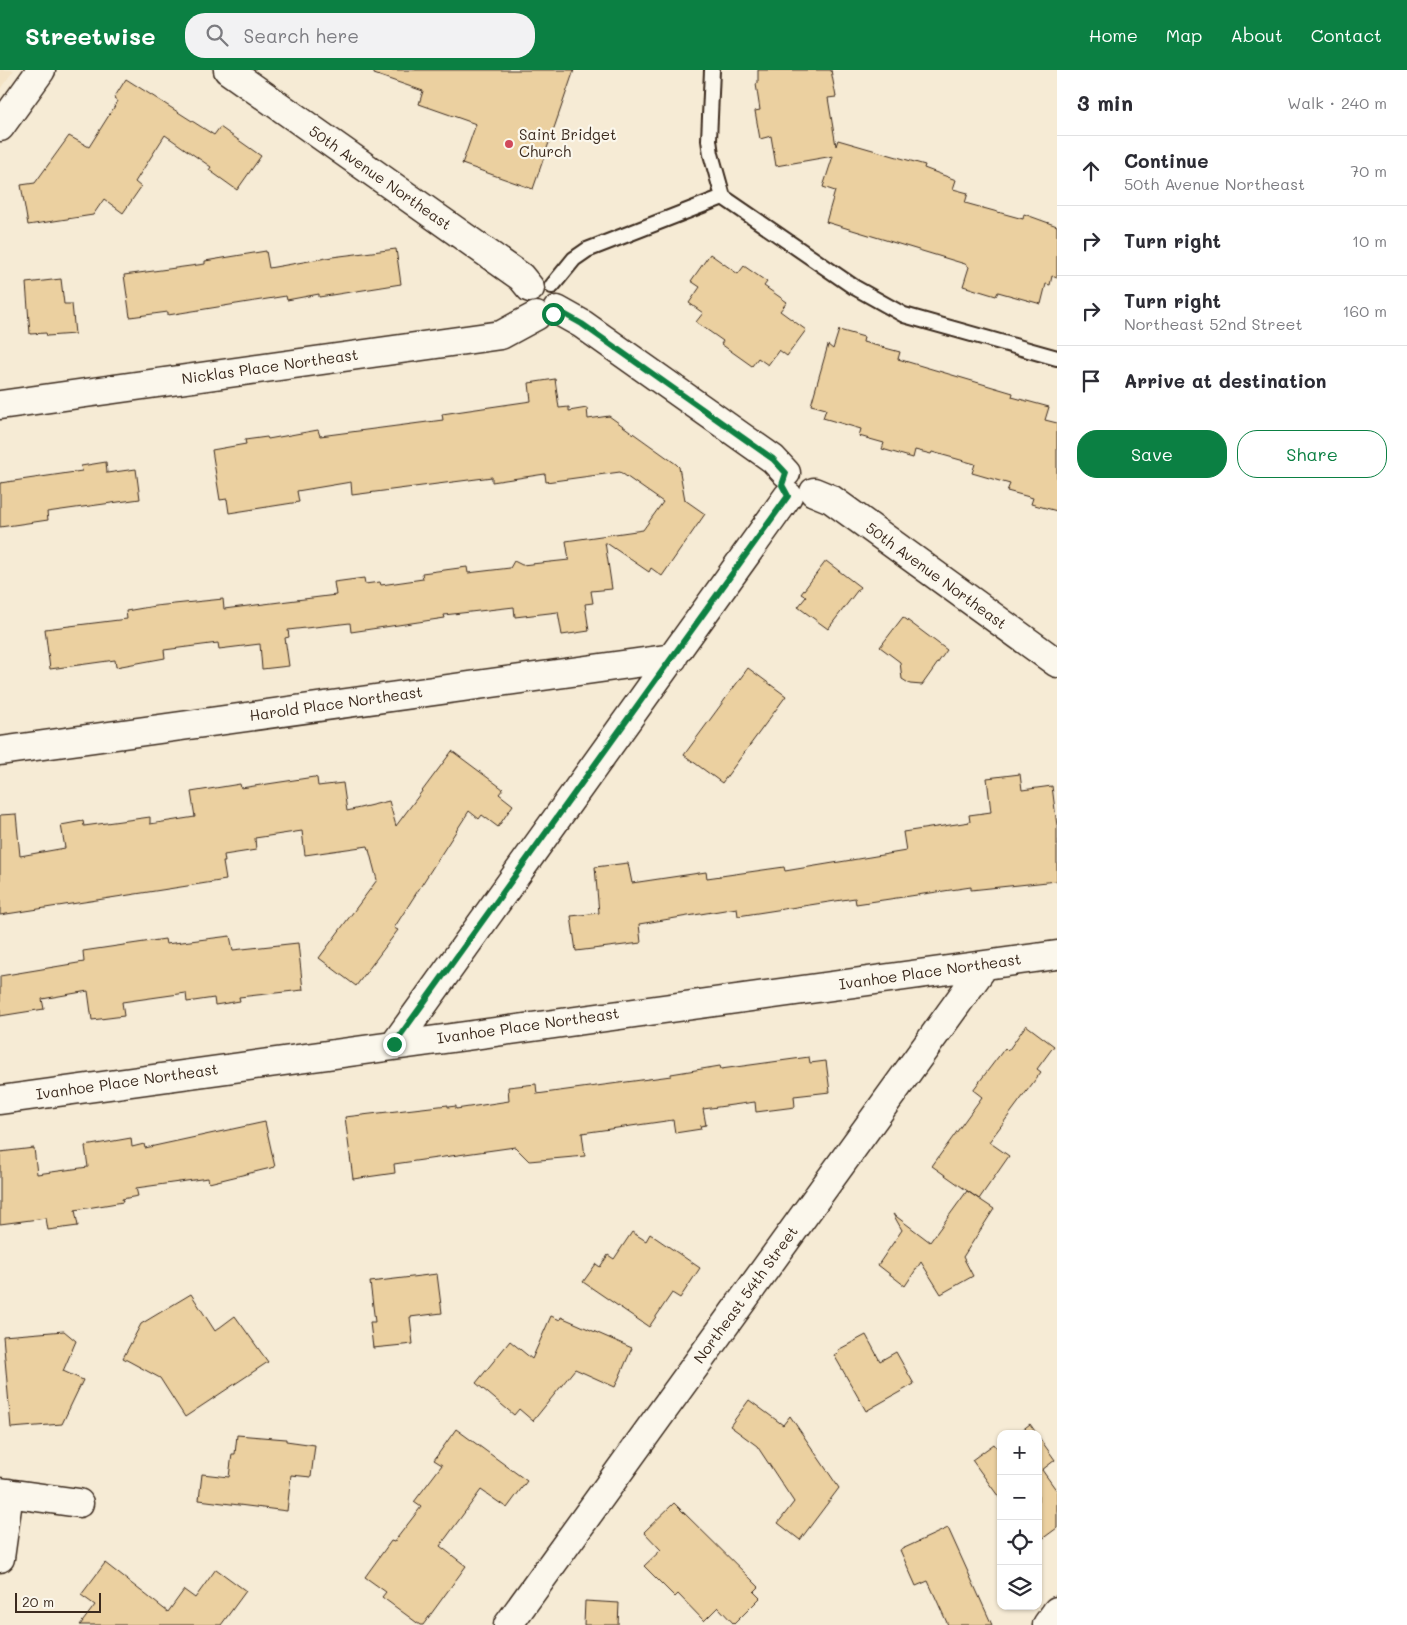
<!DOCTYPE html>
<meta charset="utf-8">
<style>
body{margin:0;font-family:Mali,sans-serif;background:#f2f2f3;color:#2b2b33}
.controls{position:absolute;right:15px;bottom:15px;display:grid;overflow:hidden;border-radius:10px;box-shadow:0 1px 4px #0004}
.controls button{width:45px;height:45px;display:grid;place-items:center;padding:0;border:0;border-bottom:1px solid #e1e1e2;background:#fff;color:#2b2b33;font:25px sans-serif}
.scale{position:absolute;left:15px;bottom:12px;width:86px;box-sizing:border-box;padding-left:5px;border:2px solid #3b2a1e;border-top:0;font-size:14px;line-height:18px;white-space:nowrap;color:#3b2a1e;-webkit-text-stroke:4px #fbf7ec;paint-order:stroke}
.stop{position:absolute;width:15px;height:15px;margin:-11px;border:4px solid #0b8043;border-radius:50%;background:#fff}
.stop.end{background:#0b8043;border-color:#fff;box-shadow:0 1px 5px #0008}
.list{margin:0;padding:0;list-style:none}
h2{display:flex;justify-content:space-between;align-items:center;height:65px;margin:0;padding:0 20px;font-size:21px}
h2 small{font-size:16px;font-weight:400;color:#7c7c81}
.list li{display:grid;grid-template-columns:32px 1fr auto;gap:15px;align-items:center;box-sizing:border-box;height:70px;padding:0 20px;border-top:1px solid #e1e1e2}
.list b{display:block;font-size:19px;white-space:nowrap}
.list p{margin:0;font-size:16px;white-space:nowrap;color:#7c7c81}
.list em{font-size:16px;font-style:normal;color:#7c7c81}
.actions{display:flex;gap:10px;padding:15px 20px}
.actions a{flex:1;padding:11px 0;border:1px solid #0b8043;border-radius:20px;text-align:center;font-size:18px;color:#0b8043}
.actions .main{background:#0b8043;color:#fff}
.icon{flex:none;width:28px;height:28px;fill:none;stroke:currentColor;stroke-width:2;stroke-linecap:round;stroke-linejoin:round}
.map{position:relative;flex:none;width:1057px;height:1555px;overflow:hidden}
header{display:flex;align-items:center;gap:30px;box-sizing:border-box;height:70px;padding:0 25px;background:#0b8043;color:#fff}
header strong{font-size:24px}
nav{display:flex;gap:28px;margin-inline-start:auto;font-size:18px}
.search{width:350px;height:45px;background:#f2f2f3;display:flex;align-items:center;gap:12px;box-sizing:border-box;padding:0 18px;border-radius:20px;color:#7c7c81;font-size:19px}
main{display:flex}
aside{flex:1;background:#fff}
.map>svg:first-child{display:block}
.built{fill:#f3e3c5}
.building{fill:#ebd0a0;stroke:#3b2a1e}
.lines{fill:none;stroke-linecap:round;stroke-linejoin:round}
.service-casing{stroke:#3b2a1e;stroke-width:18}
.minor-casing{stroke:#3b2a1e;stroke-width:31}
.service{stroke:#fbf7ec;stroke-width:14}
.minor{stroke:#fbf7ec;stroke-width:28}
.route{stroke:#0b8043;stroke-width:6}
.poi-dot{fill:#d1495b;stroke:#fbf7ec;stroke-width:2}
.labels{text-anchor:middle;stroke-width:4.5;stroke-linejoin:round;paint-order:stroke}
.poi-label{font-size:15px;fill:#3b2a1e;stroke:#fbf7ec;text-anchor:start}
.street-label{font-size:15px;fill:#3b2a1e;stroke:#fbf7ec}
</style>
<header>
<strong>Streetwise</strong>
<div class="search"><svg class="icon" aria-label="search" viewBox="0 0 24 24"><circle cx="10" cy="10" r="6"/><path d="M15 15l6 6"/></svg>Search here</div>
<nav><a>Home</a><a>Map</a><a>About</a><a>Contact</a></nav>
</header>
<main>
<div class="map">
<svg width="1057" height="1555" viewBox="0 0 1057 1555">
<rect width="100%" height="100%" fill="#f6ebd5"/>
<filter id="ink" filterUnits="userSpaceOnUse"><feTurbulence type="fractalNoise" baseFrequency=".02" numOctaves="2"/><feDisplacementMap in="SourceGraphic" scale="10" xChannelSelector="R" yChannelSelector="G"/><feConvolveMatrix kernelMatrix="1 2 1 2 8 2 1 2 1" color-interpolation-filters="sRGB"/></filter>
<g filter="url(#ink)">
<path class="built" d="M0,0H14L0,19Z"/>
<path class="building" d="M374,0H574L533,119L462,94L476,54L419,34L423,21L374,4Z
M758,0H831L836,27L828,28L836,76L838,70L925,95L924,98L956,110L953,119L968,123L965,133L1023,149L1024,144L1057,156V208L1052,206L1050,215L1046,214L1041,234L998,222L996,226L963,216L969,197L965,194L826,152L835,121L823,117L833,86L776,96L771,66L760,69L755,41L760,40L756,14L758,13Z
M126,9L214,65L220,57L261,86L237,120L209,100L211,97L165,65L135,112L141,117L123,143L104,129L93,145L28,155L21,115L35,113L69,66L89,77L118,31L114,28Z
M396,179L401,214L319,227V224L287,230L286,226L168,245V242L130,247L124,205L205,194V191L266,181L269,198L332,187Z
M710,184L738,204L744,196L767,212L764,216L787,232L780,241L806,260L787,286L779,280L768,295L758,288L752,296L721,274L723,271L696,252L703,243L689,233L700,217L691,211Z
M61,209L64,234H72L75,264L47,266L46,263L30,264L26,213Z
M839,260L864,267L863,272L900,282L898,289L1013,323L1012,327L1049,337L1045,350L1057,353V441L1031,434L1033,428L1007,421L1010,414L972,403L975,394L932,382L931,384L915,380L913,388L882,379L884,373L859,366L861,359L823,348L826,339L811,335L828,275L833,279Z
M555,309L559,338L569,337V341L587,338L588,349L609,346L676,394L679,397L685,430L705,444L662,506L651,498L649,502L605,472L612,519L591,521L593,533L585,534L589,561L562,565L558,542L515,547L514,537L444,545L445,548L351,562L350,553L288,560L289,567L285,568L289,596L262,599L260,574L219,579L218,573L164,580L165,588L116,597L115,590L50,599L45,559L127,549L126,541L155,536L223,529L224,539L336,525L334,512L364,508L365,514L380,512L381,515L423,509L422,503L467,497L468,503L510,498L514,491L522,495L569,490L566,471L643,460L663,432L620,402L546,412L545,404L492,412V407L352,425L351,412L297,421L299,432L229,443L227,429L220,430L212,380L246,374L245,370L267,367L268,369L318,360L320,366L443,350L442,344L531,331L529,313Z
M106,392L107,403L136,399L140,429L47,442L48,450L0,457V413L82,401L81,396Z
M826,491L860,517L828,559L798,537L806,527L801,524Z
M903,547L947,580L922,615L910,614L902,609L900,592L880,577Z
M748,598L786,626L722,713L684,685Z
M452,681L503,719L499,724L513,735L498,757L482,745L479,749L469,741L394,858L398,860L356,916L319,888L377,810L368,776L305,785L302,761L255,768L256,780L224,785L225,792H223L226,810L0,845V745L16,744L20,786L65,778L61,755L83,751L84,756L150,747V754L195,747L191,722L240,714L241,718L314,707L317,708L318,716L343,713L347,741L389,731L396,756Z
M1020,704L1022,720L1052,716L1057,756V811L971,820V817L856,834L855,828L738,846L737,838L639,854L641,873L576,881L571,846L599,843L595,797L628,793L632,813L706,802L707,808L784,797L785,801L906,781L903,762L970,752L969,745L991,742L987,708Z
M230,866L233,880L298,873L303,920L239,927L240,931L215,935L214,928L187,932L186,923L122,932L124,946L92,950L88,921L42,929L44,939L0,946V906L84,892L83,881L165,869L166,874Z
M1026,955L1054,976L1037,999L1041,1002L989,1072L1009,1086L979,1129L932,1096L982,1027L973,1020L1005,978L1008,981Z
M809,987L810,993L826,991L830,1022L794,1026L795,1037L756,1042L755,1032L703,1039L706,1055L700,1056L701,1059L675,1063L673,1050L582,1063L585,1086L529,1091L515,1077L394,1094L395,1103L353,1109L345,1047L448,1035V1037L456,1036V1039L509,1031L508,1017L536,1014L537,1024L671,1006V1004L720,996L721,999Z
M265,1052L275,1097L209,1113L208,1108L136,1118L138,1126L122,1129L123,1132L75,1140L78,1156L48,1160L46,1148L0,1154V1082L34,1078L37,1104L88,1097L85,1076L131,1068L132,1077L144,1074L145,1078Z
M967,1121L994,1139L963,1187L973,1206L941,1224L921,1192L905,1216L878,1195L902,1160L893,1144L930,1172Z
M632,1162L646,1171L650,1164L700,1198L680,1228L672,1223L649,1257L583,1212L596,1194L600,1197L608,1185L614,1189Z
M437,1204L442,1243L410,1247L413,1274L373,1278L370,1252H375L370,1212Z
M191,1224L215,1261L235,1246L268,1292L185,1347L160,1308L123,1288L141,1254Z
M551,1246L560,1250L561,1247L632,1278L615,1317L575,1299L533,1351L519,1339L514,1345L476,1313L510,1271L532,1289Z
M64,1261L76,1271L63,1301L83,1310L62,1354L11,1358L3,1266Z
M866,1265L880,1291L896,1282L914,1314L866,1341L834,1285L839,1282L838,1280Z
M749,1330L783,1355L790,1346L839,1418L800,1470L778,1453L794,1432L757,1376L730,1356Z
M1030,1354L1037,1364H1017Z
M456,1359L527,1411L507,1438L481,1420L440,1476L466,1496L423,1555H420L382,1527L386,1522L365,1507L391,1471L394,1472L421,1437L414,1432L442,1395L434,1390Z
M237,1365L286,1369V1371L315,1375L311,1407L291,1405L287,1441L199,1430L202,1404L229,1407L232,1384H235Z
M1038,1366L1055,1390L1042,1400L1057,1421V1458L1038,1472Z
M994,1374L997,1378L1001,1375V1430L972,1390Z
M674,1433L759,1517L754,1522L760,1528L734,1554L718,1537L704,1551L678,1524L675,1527L644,1496L661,1480L644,1462Z
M948,1458L992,1555H948L928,1511L916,1516L900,1480Z
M105,1493L168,1542L184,1520L195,1528L216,1499L246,1521L221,1555H80L95,1535L81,1525Z
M585,1531L619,1533L618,1555H584Z"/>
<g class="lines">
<g class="service-casing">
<path id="service" d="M712,0L709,70L711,84L723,127
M552,216L574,189L587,180L723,127L854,217L904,245L1057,288"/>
</g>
<g class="minor-casing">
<path id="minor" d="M228,0L521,207L530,218
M0,57L41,0
M557,240L582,254L773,389L786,403
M0,335L501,265L536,246
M814,422L831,429L1057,593
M0,681L673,588
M395,974L788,426
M0,1030L1057,885
M0,1422L79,1433
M0,1488L9,1423
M508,1555L985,895
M1047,1555L1057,1541"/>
</g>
<use href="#service" class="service"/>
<use href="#minor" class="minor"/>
</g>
</g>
<g class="lines" filter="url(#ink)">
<path class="route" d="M394,974L788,426L782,415L786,403L773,389L582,254L557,240L553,244"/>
</g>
<circle class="poi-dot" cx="509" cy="74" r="5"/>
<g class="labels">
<g class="poi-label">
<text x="519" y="70">Saint Bridget<tspan x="519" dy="17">Church</tspan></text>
</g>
<g class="street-label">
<text transform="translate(380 108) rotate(35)" y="5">50th Avenue Northeast</text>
<text transform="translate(270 297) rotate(-8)" y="5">Nicklas Place Northeast</text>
<text transform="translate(936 506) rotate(36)" y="5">50th Avenue Northeast</text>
<text transform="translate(336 634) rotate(-8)" y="5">Harold Place Northeast</text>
<text transform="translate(930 902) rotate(-8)" y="5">Ivanhoe Place Northeast</text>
<text transform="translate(528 956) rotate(-8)" y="5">Ivanhoe Place Northeast</text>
<text transform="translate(127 1012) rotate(-8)" y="5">Ivanhoe Place Northeast</text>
<text transform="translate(746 1225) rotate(-54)" y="5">Northeast 54th Street</text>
</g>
</g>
</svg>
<div class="controls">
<button>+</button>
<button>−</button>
<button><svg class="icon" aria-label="locate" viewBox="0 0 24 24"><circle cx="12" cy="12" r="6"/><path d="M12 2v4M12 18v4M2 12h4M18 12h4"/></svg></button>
<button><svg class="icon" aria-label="layers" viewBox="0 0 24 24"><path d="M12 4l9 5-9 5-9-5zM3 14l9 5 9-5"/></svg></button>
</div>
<div class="scale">20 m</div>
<div class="stop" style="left:553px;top:244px"></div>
<div class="stop end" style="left:394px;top:974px"></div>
</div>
<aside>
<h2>3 min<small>Walk · 240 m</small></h2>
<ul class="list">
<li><svg class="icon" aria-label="ahead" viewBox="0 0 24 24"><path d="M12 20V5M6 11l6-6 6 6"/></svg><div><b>Continue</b><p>50th Avenue Northeast</p></div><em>70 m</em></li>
<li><svg class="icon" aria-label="right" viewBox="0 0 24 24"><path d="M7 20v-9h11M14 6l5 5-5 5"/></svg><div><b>Turn right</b></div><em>10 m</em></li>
<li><svg class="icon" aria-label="right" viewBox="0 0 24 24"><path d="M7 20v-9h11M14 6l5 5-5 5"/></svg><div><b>Turn right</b><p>Northeast 52nd Street</p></div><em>160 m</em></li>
<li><svg class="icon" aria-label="arrive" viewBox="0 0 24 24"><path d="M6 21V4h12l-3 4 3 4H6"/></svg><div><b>Arrive at destination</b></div></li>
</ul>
<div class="actions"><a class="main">Save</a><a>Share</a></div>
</aside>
</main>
